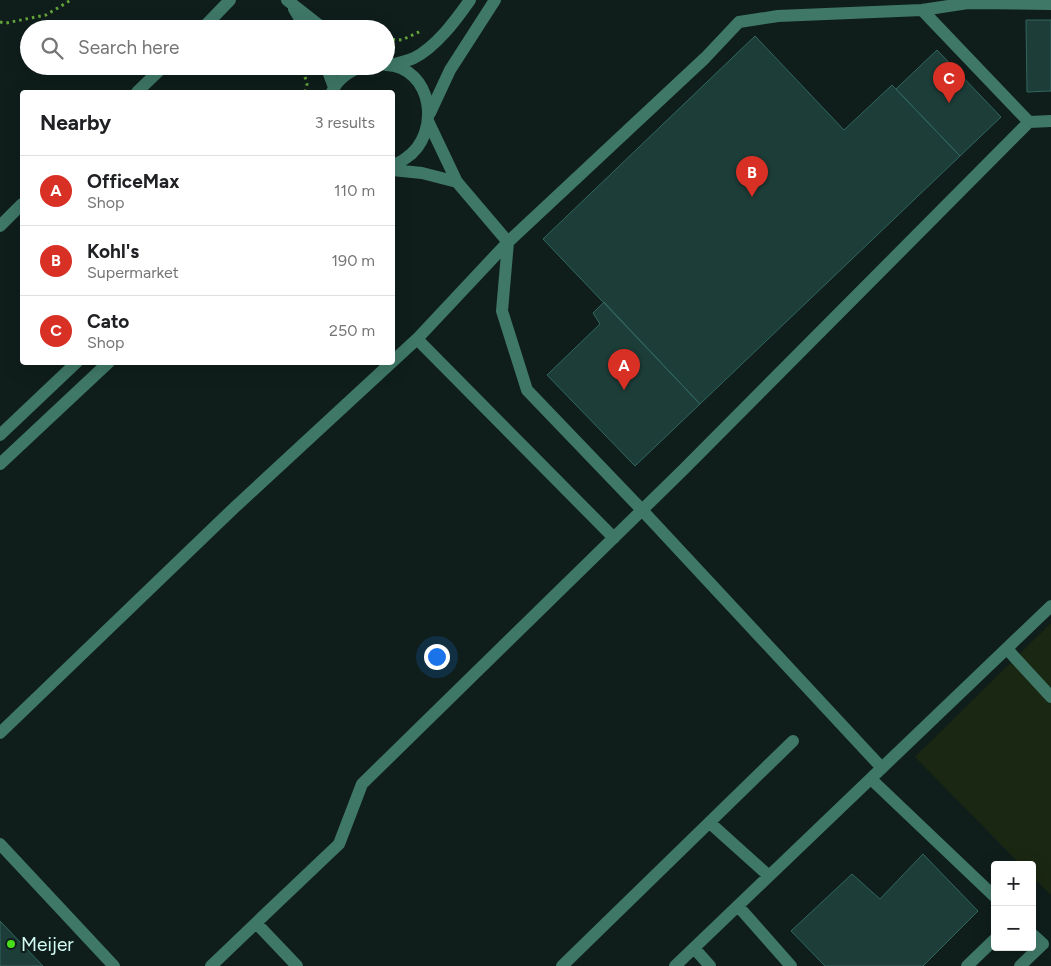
<!DOCTYPE html>
<meta charset="utf-8">
<style>
body{margin:0;font-family:Figtree,sans-serif;background:#f2f2f2;color:#202124}
.controls{position:absolute;right:15px;bottom:15px;display:grid;overflow:hidden;border-radius:5px;box-shadow:0 5px 20px #0002}
.controls button{width:45px;height:45px;display:grid;place-items:center;padding:0;border:0;border-bottom:1px solid #e0e0e0;background:#fff;color:#202124;font:25px sans-serif}
.you{position:absolute;left:436px;top:656px;width:18px;height:18px;margin:-12px;border:4px solid #fff;border-radius:50%;background:#1a73e8;box-shadow:0 0 0 8px #1a73e833}
.badge{display:grid;place-items:center;width:32px;height:32px;border-radius:50%;background:#d93025;color:#fff;font-size:16px;font-weight:700}
.pin{position:absolute;translate:-50% -41px;filter:drop-shadow(0 1px 2px #0008)}
.pin::after{content:'';position:absolute;top:26px;width:18px;height:15px;background:inherit;clip-path:polygon(0 0,100% 0,50% 100%)}
.list{margin:0;padding:0;list-style:none}
h2{display:flex;justify-content:space-between;align-items:center;height:65px;margin:0;padding:0 20px;font-size:21px}
h2 small{font-size:16px;font-weight:400;color:#757577}
.list li{display:grid;grid-template-columns:32px 1fr auto;gap:15px;align-items:center;box-sizing:border-box;height:70px;padding:0 20px;border-top:1px solid #e0e0e0}
.list b{display:block;font-size:19px;white-space:nowrap}
.list p{margin:0;font-size:16px;white-space:nowrap;color:#757577}
.list em{font-size:16px;font-style:normal;color:#757577}
.icon{flex:none;width:28px;height:28px;fill:none;stroke:currentColor;stroke-width:2;stroke-linecap:round;stroke-linejoin:round}
.map{position:relative;flex:none;width:1051px;height:966px;overflow:hidden}
.search{position:absolute;background:#fff;box-shadow:0 5px 20px #0002;left:20px;top:20px;width:375px;height:55px;display:flex;align-items:center;gap:12px;box-sizing:border-box;padding:0 18px;border-radius:28px;color:#757577;font-size:19px}
.panel{position:absolute;background:#fff;box-shadow:0 5px 20px #0002;left:20px;top:90px;width:375px;height:275px;border-radius:5px}
.map>svg:first-child{display:block}
.green{fill:#1a2712}
.building{fill:#1d3d38;stroke:#31665f}
.lines{fill:none;stroke-linecap:round;stroke-linejoin:round}
.path{stroke:#65a43b;stroke-width:3;stroke-dasharray:2.5 4;stroke-linecap:butt}
.minor{stroke:#3f7867;stroke-width:12}
.poi-dot{fill:#48dd19;stroke:#0f1e1b;stroke-width:2}
.labels{text-anchor:middle;stroke-width:4.5;stroke-linejoin:round;paint-order:stroke}
.poi-label{font-size:19px;fill:#d1faf1;stroke:#0f1e1b;text-anchor:start}
</style>
<div class="map">
<svg width="1051" height="966" viewBox="0 0 1051 966">
<rect width="100%" height="100%" fill="#0f1e1b"/>
<path class="green" d="M1051,623V895L1032,876V865H1021L915,757Z"/>
<path class="building" d="M1026,20H1051V91L1027,92Z
M755,36L844,130L892,85L960,156L700,404L543,239Z
M937,50L1001,117L960,156L896,89Z
M604,302L700,404L635,466L547,375L600,324L593,313Z
M923,854L978,911L923,966H825L791,931L852,874L880,899Z
M0,921L43,966H0Z"/>
<g class="lines">
<path class="path" d="M0,22L6,23L46,15L71,0
M352,29L353,27L358,29
M386,39L402,40L421,31
M305,92L307,84L303,70L310,66"/>
<path class="minor" d="M287,0L324,29
M294,9L306,29
M922,10L1029,122L1051,121
M202,29L230,0
M386,65C433,67 442,134 406,158C402,161 398,164 392,165
M391,65C399,63 407,61 414,58C436,47 456,20 470,0
M326,66L334,87
M137,92L164,66
M332,92C337,79 350,71 363,66
M430,113L450,70L495,0
M392,170L422,173L457,182L428,121
M457,182L508,242L705,58L739,22L778,16L922,10L968,3L1051,4
M0,226L22,204
M417,339L614,538
M392,362L417,339L508,242L502,311L527,390L642,510L882,768
M0,435L77,362
M0,464L109,362
M1007,649L1051,697
M0,733L234,508L392,362
M871,779L995,897
M710,823L769,876
M0,844L114,966
M738,906L791,966
M256,923L339,844L362,784L683,470L1029,122
M694,948L710,966
M211,966L256,923L297,966
M562,966L793,741
M675,966L1051,606
M967,966L995,939
M1020,966L1043,944L1032,934"/>
</g>
<circle class="poi-dot" cx="11" cy="944" r="5"/>
<g class="labels">
<g class="poi-label">
<text x="21" y="951">Meijer</text>
</g>
</g>
</svg>
<div class="controls">
<button>+</button>
<button>−</button>
</div>
<div class="you"></div>
<div class="pin badge" style="left:624px;top:390px">A</div>
<div class="pin badge" style="left:752px;top:197px">B</div>
<div class="pin badge" style="left:949px;top:103px">C</div>
<div class="search"><svg class="icon" aria-label="search" viewBox="0 0 24 24"><circle cx="10" cy="10" r="6"/><path d="M15 15l6 6"/></svg>Search here</div>
<section class="panel">
<h2>Nearby<small>3 results</small></h2>
<ul class="list">
<li><span class="badge">A</span><div><b>OfficeMax</b><p>Shop</p></div><em>110 m</em></li>
<li><span class="badge">B</span><div><b>Kohl's</b><p>Supermarket</p></div><em>190 m</em></li>
<li><span class="badge">C</span><div><b>Cato</b><p>Shop</p></div><em>250 m</em></li>
</ul>
</section>
</div>
